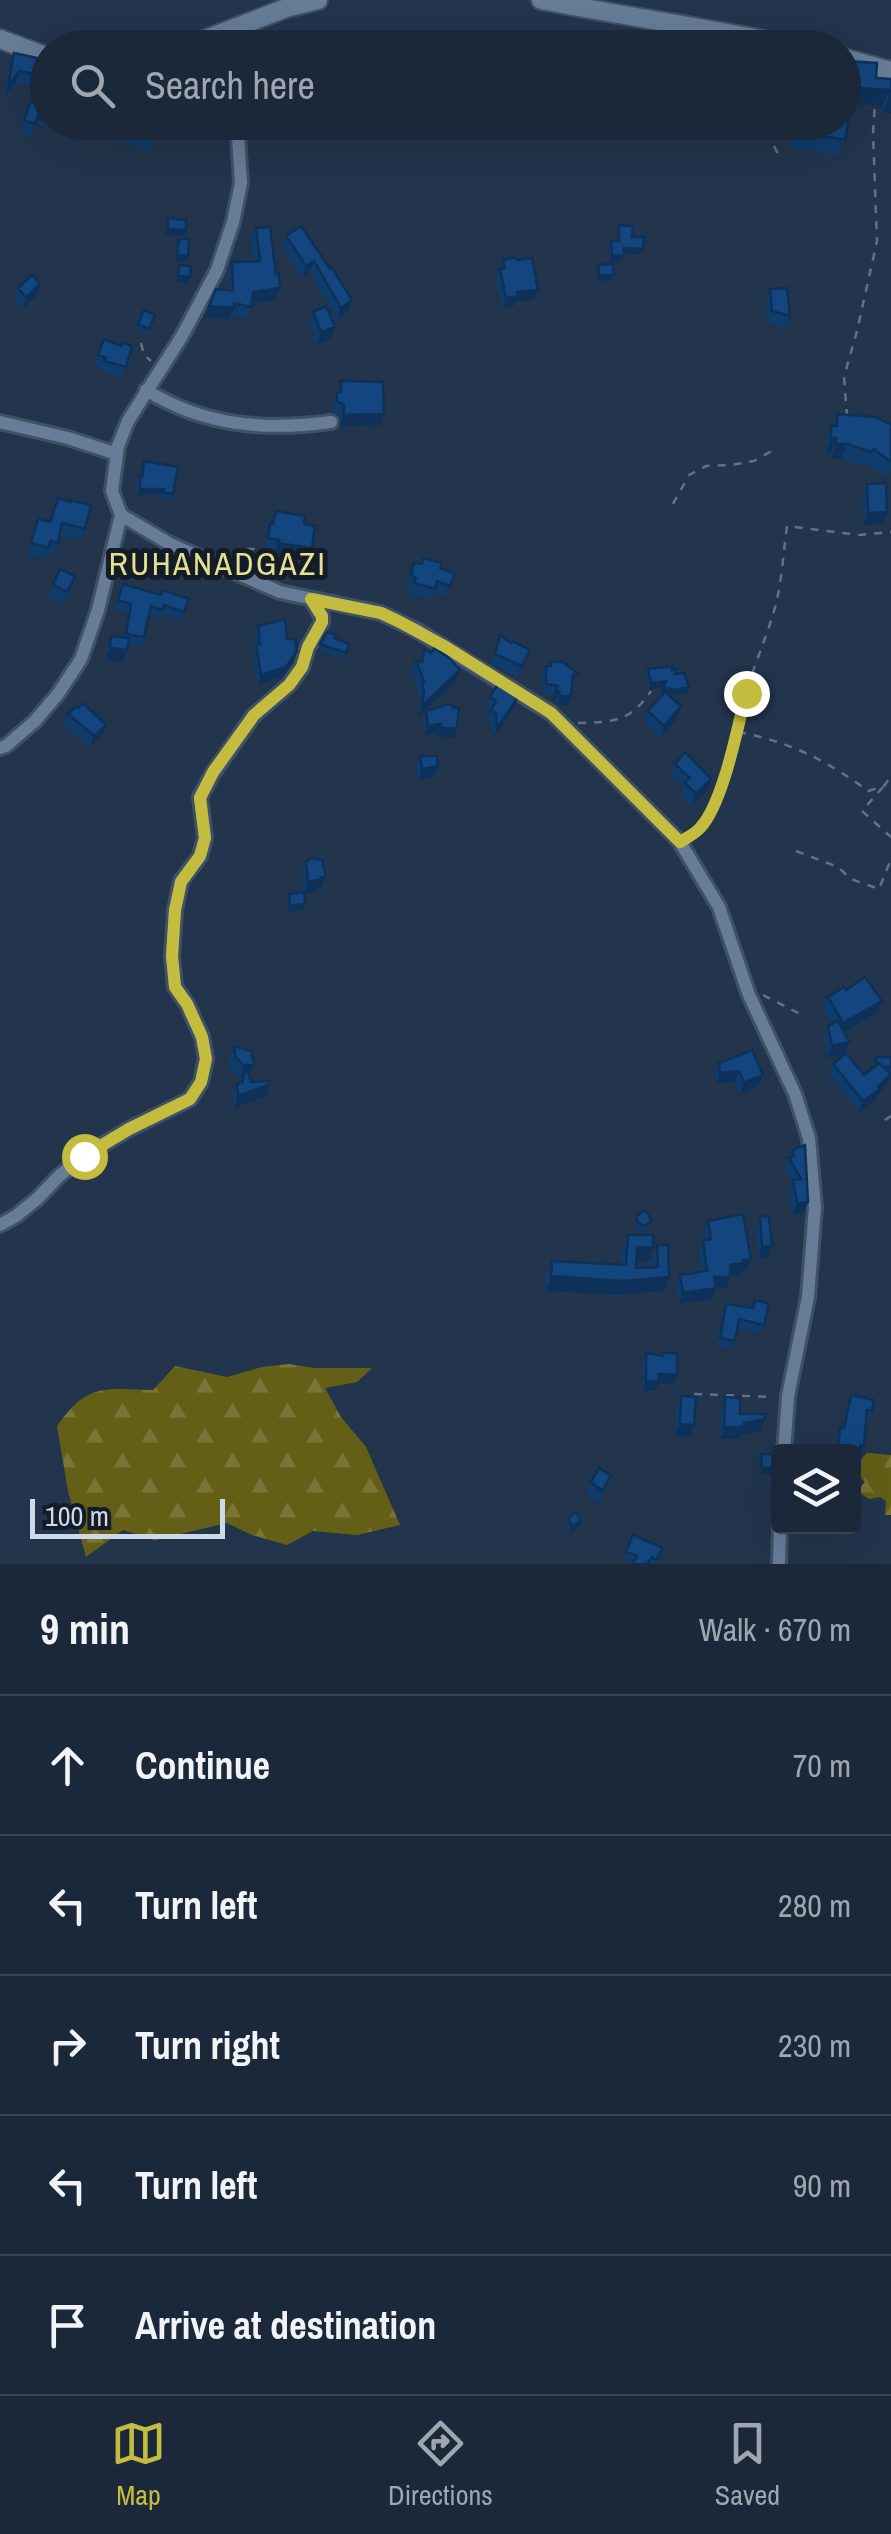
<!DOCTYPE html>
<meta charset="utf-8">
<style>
body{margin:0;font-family:"Archivo Narrow",sans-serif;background:#273445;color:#f1f3f6}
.controls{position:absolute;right:30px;bottom:30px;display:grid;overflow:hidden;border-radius:10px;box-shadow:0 10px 40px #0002}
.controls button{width:90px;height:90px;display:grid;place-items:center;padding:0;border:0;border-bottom:2px solid #384454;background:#1a283a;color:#f1f3f6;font:50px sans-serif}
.scale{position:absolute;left:30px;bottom:25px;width:195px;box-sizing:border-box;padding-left:10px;border:5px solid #cedae9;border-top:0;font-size:28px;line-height:35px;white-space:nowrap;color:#cedae9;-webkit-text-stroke:8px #141c27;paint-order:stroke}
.stop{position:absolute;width:30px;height:30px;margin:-22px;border:8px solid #c4bc3e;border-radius:50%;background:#fff}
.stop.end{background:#c4bc3e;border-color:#fff;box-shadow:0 2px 10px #0008}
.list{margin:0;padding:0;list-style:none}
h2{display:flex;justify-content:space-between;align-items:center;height:130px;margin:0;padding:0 40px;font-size:42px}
h2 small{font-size:32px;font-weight:400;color:#9fa6af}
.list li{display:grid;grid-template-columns:65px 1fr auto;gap:30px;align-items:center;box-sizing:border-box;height:140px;padding:0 40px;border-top:2px solid #384454}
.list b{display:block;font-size:38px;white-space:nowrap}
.list em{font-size:32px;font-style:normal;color:#9fa6af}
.icon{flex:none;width:55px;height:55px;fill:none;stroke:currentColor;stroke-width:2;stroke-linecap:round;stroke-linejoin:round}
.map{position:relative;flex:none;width:891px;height:1564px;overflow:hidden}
.search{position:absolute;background:#1a283a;box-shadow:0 10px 40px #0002;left:30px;right:30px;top:30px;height:110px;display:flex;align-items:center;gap:25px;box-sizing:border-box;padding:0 35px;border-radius:55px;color:#9fa6af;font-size:38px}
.sheet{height:830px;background:#1a283a}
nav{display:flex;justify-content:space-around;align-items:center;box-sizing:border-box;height:140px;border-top:2px solid #384454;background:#1a283a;font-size:28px;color:#9fa6af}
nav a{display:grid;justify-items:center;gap:5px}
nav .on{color:#c4bc3e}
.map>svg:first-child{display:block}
.forest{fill:url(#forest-firs)}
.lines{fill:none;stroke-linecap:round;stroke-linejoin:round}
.minor-casing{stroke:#405165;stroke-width:18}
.tertiary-casing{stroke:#405165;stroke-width:22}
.path{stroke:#617286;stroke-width:2.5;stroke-dasharray:8 8;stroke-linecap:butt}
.minor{stroke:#667c97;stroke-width:12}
.tertiary{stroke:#667c97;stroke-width:18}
.wall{fill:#103c6c}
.shaded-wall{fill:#0d3158}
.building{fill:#13467e;stroke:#0d3158;stroke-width:2.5}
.route{stroke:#c4bc3e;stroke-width:12}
.labels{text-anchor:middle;stroke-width:10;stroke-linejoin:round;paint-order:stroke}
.quarter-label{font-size:32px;letter-spacing:2.5px;fill:#e5e192;stroke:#141c27}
</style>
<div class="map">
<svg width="891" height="1564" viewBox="0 0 891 1564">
<defs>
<pattern id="forest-firs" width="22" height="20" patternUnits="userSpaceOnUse" patternTransform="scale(2.5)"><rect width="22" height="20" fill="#645f17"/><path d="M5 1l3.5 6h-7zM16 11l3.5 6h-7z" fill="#797539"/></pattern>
</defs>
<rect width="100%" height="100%" fill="#22354d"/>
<path class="forest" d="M289,1364L314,1368H372L357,1382L325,1388L341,1417L366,1447L400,1525L357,1535L313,1531L287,1545L252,1535L227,1523L155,1540L123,1530L86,1557L68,1491L57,1426C88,1382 105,1389 153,1390L175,1366L227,1377L262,1367Z
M867,1453L891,1455V1515H885L886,1501L880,1497L869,1499L857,1491L865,1482L854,1471V1467Z"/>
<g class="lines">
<g class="minor-casing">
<path id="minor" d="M146,390C204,426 265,431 331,422
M0,422L68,438L117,454
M121,515L170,544L280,592L381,613L418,631L551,713L680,842L719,907L749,995L795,1094L809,1138L815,1207L808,1297L788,1396L784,1452
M0,748L6,746L35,721L58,694L81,659L98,610L121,515L112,491L118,446L128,421L182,336L217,270L233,222L241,183L237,122
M0,1225L16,1216L38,1198L59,1176L84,1156L129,1129L190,1099L201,1082L206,1059L202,1037L187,1004L175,987L172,956L175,910L181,881L200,856L205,838L200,797L213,773L254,715L289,685L302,667L308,647L322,622V617L311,599
M779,1564L780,1526"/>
</g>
<g class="tertiary-casing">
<path id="tertiary" d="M541,0C628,17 716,29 803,48
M0,39L48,57
M183,48L286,8L318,0
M844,58L891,71"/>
</g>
<path class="path" d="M774,146L781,160
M141,343L144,355L151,361
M847,417L844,377L857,331L877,241L873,133L875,104
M673,504L689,475L706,466L731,465L754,461L777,448
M234,557L242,549H257
M578,723C614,722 630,722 651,691
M738,732C788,741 828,761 868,791L884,786L891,776
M883,787L862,811L891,837
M690,835C726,811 734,733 746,693C754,665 766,639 774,611C782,584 783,554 787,526L859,535L891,532
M796,851L838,867L851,879L879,889L891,859
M763,995L804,1016
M885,1120L891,1116
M694,1394L773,1397"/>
<use href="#minor" class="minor"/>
<use href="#tertiary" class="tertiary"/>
</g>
<path class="wall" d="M14,53L34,74L30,85L15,83L4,98L10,64Z
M847,61L876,78L891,79V113L883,112V106L844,103V71Z
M31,101L42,105L30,136L20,132Z
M43,105L57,122L53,131L36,124Z
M128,122L155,139L151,150L122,141Z
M794,122H844L845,140L839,156L788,146Z
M619,225L632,237L641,255L624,254L622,261L610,262L609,247L611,241H617Z
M301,226L348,311L337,319L310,272L302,277L282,247L286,236Z
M256,228L280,288L276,300L252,303L247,318L231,315L229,320L204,317L229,290L228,273L232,262L254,261L251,240Z
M503,260L538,290L534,300L515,302L514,306L502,308L496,279Z
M40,284L36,296L22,309L14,300L18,288Z
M770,289L790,316L785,328L768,323L766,301Z
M144,310L155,315L147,335L136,330Z
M313,312L330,339L317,344L309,323Z
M104,339L121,346H132L122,378L100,371L102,369L94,365Z
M341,381L384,414L380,425L339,427L340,417L333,412V404Z
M837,414L890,425L891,470L885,477L868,464L866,467L842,459H831V453H826V441Z
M144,461L173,494L170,500L161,498V495H137V483L141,477Z
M867,484L883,524L863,525V495Z
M70,502L85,529L81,540L60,535L54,554L47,552L44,559L27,554L38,519L49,522Z
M276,511L304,524L308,559L274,555L275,551L264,549L266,535Z
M414,563L440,568L455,574L446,597L434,592L431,600L410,594L412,589L407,586Z
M75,576L63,604L49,597L53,585Z
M123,584L161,595L189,599L181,621L160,614L159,619L149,615L140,646L128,644L123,662L105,660L107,647L111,636L124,637L128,612L115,609Z
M258,626L287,639L293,661L282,677L258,684L253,655L256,646L254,636Z
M500,635L526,660L518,677L491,664Z
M334,638L349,644L343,659L318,650L320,644Z
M425,649L456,681L418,717L420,703L418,694L419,691L412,671L416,660L420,661Z
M546,666L575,683L572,684L568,706L557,705L556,700L551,701L554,695L543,693L542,675Z
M648,669L672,670L689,687L687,693L669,695L677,718L660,737L644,723L648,711L663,694H660L663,687L649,689L646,675Z
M490,697L514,708L493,739L492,725L487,721L491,711L486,708Z
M426,711L454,738L437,737L438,734L425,735L422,721Z
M68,714L102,736L90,747L64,724Z
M420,756L434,777L418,780L416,768Z
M675,764H695L711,779L707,791L692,806L681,795L683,787L670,776Z
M306,862L321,888L318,889L317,891L304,894L303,910L288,912L287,900L289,894L304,892L302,874Z
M846,990L882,1001L877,1013L844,1032L849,1042L845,1054L828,1058L824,1037L828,1026L832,1024L823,1009L828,997Z
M234,1046L251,1082L270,1084L266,1096L234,1108L233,1095L237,1084L241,1083L242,1078H240L230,1068L229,1058Z
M752,1050L759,1086L740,1094L735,1081L717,1084L715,1074L719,1063Z
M876,1057H891V1073H889L891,1074L886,1085L878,1094L876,1100L859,1112L829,1075L833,1064L864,1075L874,1068Z
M792,1150L808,1202L804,1213L792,1215L789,1192L792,1183L785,1169Z
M637,1216L651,1219L647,1229L641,1232L635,1227Z
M760,1217L772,1246L768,1257L758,1258L756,1228Z
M708,1221L747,1270L741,1271L740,1274L730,1276L726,1288H716L712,1299L679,1304L676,1286L680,1275L702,1272L699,1251L703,1240H705L704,1232Z
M628,1235L648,1262H637L636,1268H652V1260L657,1245L664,1291L616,1295L546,1291V1275L552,1261L621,1265L622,1249Z
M755,1300L764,1325L761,1334L737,1329L731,1350L717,1347L723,1312L726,1304L752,1308Z
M646,1353L673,1384H658L655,1391H643V1363Z
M851,1395L872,1411L868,1423H866L860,1457H858L855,1464L854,1452H835L836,1440L840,1428H842L846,1407Z
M681,1396L694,1425L690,1437L675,1436L677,1408Z
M725,1397L740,1414L761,1431L742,1434L740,1439H720L721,1409Z
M591,1482L607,1488L598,1503L587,1494Z
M568,1518L579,1527L570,1532L565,1523Z
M633,1535L661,1554L655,1564H632L633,1562L624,1558Z"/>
<path class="shaded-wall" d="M19,71L15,83L4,98L8,87Z
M845,87L889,90L883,106L844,103Z
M889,97H891V113L883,112Z
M423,122H446L445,125L422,126Z
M489,122H504L501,130L486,131Z
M168,229L186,230L183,236L165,235Z
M624,248L643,249L641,255L621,254Z
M177,255L188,256L186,262L175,261Z
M624,255L622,261L610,262L612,256Z
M314,261L310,272L302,277L306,266Z
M599,275H614L611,280L597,281Z
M178,276L190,277L188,283L176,282Z
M40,284L36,296L22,309L26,297Z
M280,288L276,300L249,303L253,292Z
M538,290L534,300L515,302L514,306L502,308L506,298L517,292Z
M352,300L348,311L337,319L341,308Z
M209,306L234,308L229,320L204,317Z
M335,327L330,339L317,344L321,332Z
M384,414L380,425L339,427L344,415Z
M831,438H836L831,453H826Z
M836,444H847L842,459H831Z
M140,489H164L161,495H137Z
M887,512L883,524L863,525L868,513Z
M278,543L312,548L308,559L274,555Z
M110,648L127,650L123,662L105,660Z
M297,651L293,661L282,677L258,684L261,675Z
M460,670L456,681L418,717L422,706Z
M666,681L664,687L649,689L651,683Z
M689,687L687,693L674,696L660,694L663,688Z
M559,691L556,700L551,701L555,692Z
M560,696H571L568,706L557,705Z
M518,697L514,708L493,739L497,728Z
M681,706L677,718L660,737L664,726Z
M441,724L438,734L425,735L428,726Z
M106,725L102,736L90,747L94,736Z
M441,728H457L454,738L437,737Z
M438,766L434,777L418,780L422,769Z
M711,779L707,791L692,806L696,794Z
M326,876L321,888L318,889L317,891L304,894L308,882Z
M305,904L303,910L288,912L290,906Z
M882,1001L877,1013L839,1035L843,1023Z
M849,1042L845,1054L828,1058L832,1046Z
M254,1064L249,1076L246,1067L242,1078H240L244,1066Z
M739,1071L735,1081L717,1084L720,1073Z
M891,1074L886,1085L878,1094L876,1100L859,1112L863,1101Z
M763,1075L759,1086L740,1094L744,1083Z
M270,1084L266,1096L234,1108L238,1096Z
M808,1202L804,1213L792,1215L797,1203Z
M762,1246H772L768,1257L758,1258Z
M637,1247L653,1248L648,1262H632Z
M751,1259L747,1270L741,1271L740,1274L726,1276L730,1265L743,1260Z
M551,1276L669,1277L664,1291L616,1295L546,1291Z
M714,1277H730L726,1288H710Z
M716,1288L712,1299L679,1304L683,1293Z
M658,1374L677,1375L673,1384H658L655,1391H643L646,1381Z
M765,1419L761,1431L742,1434L740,1439H720L724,1427Z
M680,1424L694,1425L690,1437L675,1436Z
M860,1445L864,1446L860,1457H858L855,1464H854V1452Z
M762,1468H773L771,1474H759Z
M581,1521L579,1527L570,1532L572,1526Z"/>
<path class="building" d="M14,53L37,58L34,74L19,71L8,87Z
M847,61L877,63L876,78L891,79V97H889V90L845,87Z
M31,101L42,105L35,124L24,120Z
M43,105L48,106V122L38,118Z
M844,111L850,112L845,140L794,131L796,122H844Z
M129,122H158L155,139L126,130Z
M168,218L186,220V230L168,229Z
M619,225L633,226L632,237H644L643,249L624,248V255L612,256L611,241H619Z
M301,226L330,269L332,268L352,300L341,308L314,261L306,266L286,236Z
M270,227L276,274L279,273L280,288L253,292L251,307L234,303V308L209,306L216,289L233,291L232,262L260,261L256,228Z
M179,239H189L188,256L177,255Z
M515,257L517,260L532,258L538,290L517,292L518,296L506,298L500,269L505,268L503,260Z
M613,264L614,275H599L598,265Z
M179,265L191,266L190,277L178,276Z
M32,275L40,284L26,297L18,288Z
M787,288L790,316L772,311L770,289Z
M326,306L335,327L321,332L313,312Z
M144,310L155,315L149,329L138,324Z
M104,339L121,346L122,343L132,346L126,367L104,361L106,358L98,355Z
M341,381L383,382L384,414L344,415V405L337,401V392H341Z
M837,414L875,417L891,424V462L874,449L871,452L847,444H836V438H831V426H837Z
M144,461L178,467L173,494L163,492L164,489H140V477H142Z
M886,483L887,512L868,513L867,484Z
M58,498L70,502V500L91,505L85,529L62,523L58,543L51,541L48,548L31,543L38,519L50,522Z
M276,511L305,516L304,524L315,526L312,548L278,543L279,540L268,538L270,524H273Z
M424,558L442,563L440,568L455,574L450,586L437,581L435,589L414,583L416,578L411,575L414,563L422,564Z
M60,569L75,576L67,592L53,585Z
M123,584L161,595L163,590L189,599L184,612L164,605L162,610L151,606L144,637L126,634L131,604L118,600Z
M285,619L287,639H295L297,651L286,667L261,675L256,645L260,644L258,626Z
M327,632L336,635L334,638L349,644L346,653L320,644Z
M500,635L511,643L512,641L530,650L522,666L495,654Z
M111,636L129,638L127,650L110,648Z
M434,648L448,657L460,670L422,706L424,692L422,683L424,682L416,660L422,662L425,649L431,653Z
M551,662H563L578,674L573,675L571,696H560L559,691L555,692L558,686L546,684V666H551Z
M672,666V670L676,669L675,674L684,673L689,687L676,690L663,688L666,681L651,683L648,669Z
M498,684L518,697L497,728L496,713L491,710L496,701L490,697Z
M665,692L681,706L664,726L648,711Z
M83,703L106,725L94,736L68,714L75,707L78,708Z
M448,704L454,706L453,708H459L457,728H441V724L428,726L426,711Z
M685,752L711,779L696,794L685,783L690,778L675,764Z
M420,756H437L438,766L422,769Z
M311,858L322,860L326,876L321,877V879L308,882L306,862Z
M304,892L305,904L290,906L289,894Z
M865,977L882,1001L843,1023L828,997L844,987L846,990Z
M838,1021L849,1042L832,1046L828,1026Z
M234,1046L251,1051L254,1064L244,1066L235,1056Z
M752,1050L763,1075L744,1083L739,1071L720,1073L719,1063Z
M846,1053L864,1075L879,1063L891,1074L878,1087L880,1089L863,1101L833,1064Z
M876,1057H891V1067H883L879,1063L876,1066Z
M246,1067L251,1082L269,1081L270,1084L238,1096L237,1084L242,1083Z
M805,1145L808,1202L797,1203L793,1180L801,1179L789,1158L794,1156L792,1150Z
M642,1211L647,1212L651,1219L649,1224L643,1226L637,1221V1216Z
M743,1214L751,1259L743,1260L744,1263L730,1265V1277H714L716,1288L683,1293L680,1275L707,1271L703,1240L711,1239L708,1221Z
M769,1216L772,1246H762L760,1217Z
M628,1235H653V1248L637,1247L636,1268L658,1267L657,1245H668L669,1277L622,1281L551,1276L552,1261L626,1265Z
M755,1300L769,1304L764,1325L739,1319L735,1341L720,1338L726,1304L753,1308Z
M646,1353L663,1356V1353H677V1375L658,1374L659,1381H646Z
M851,1395L874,1400L872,1411L867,1410L864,1446L860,1445V1452L843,1451V1448H838L840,1428H844Z
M681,1396L696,1397L694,1425L680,1424Z
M725,1397L740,1398V1414H765V1419L744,1423V1427H724Z
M761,1454H773V1468H762Z
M599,1468L611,1476L602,1491L591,1482Z
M576,1512L581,1521L572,1526L568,1518Z
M633,1535L663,1548L656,1560L652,1557L647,1564H632L637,1556L626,1552Z"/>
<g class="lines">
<path class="route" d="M84,1156L129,1129L190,1099L201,1082L206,1059L202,1037L187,1004L175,987L172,956L175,910L181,882L200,856L205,838L200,798L213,772L254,715L289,685L302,667L308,647L322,622V616L311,599L381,613L398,621L446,647L551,713L680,842C686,838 695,834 700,828C723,804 738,726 746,693"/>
</g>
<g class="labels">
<g class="quarter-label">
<text x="218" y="575">RUHANADGAZI</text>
</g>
</g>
</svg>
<div class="controls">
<button><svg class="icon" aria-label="layers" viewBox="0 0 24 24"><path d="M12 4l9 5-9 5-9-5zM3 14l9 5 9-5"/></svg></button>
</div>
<div class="scale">100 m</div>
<div class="stop" style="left:84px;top:1156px"></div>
<div class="stop end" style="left:746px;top:693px"></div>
<div class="search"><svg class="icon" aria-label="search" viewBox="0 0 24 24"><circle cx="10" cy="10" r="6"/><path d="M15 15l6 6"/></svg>Search here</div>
</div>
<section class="sheet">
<h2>9 min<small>Walk · 670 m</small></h2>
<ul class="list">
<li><svg class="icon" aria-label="ahead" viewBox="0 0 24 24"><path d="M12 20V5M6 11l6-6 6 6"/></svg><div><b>Continue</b></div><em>70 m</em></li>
<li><svg class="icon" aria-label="left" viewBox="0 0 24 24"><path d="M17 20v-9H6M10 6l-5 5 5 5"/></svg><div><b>Turn left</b></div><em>280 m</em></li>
<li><svg class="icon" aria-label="right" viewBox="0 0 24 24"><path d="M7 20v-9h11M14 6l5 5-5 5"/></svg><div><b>Turn right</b></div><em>230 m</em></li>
<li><svg class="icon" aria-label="left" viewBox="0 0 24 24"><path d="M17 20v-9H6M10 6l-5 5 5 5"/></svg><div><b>Turn left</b></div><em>90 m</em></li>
<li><svg class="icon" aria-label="arrive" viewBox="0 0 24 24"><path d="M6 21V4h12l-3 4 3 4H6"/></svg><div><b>Arrive at destination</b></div></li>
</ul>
</section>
<nav>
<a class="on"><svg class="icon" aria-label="map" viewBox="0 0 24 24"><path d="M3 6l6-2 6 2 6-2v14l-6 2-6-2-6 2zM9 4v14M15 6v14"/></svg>Map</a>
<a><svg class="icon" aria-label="directions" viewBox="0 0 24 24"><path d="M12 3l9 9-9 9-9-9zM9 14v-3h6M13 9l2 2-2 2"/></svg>Directions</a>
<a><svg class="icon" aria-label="saved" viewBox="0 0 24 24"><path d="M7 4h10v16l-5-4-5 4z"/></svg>Saved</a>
</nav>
